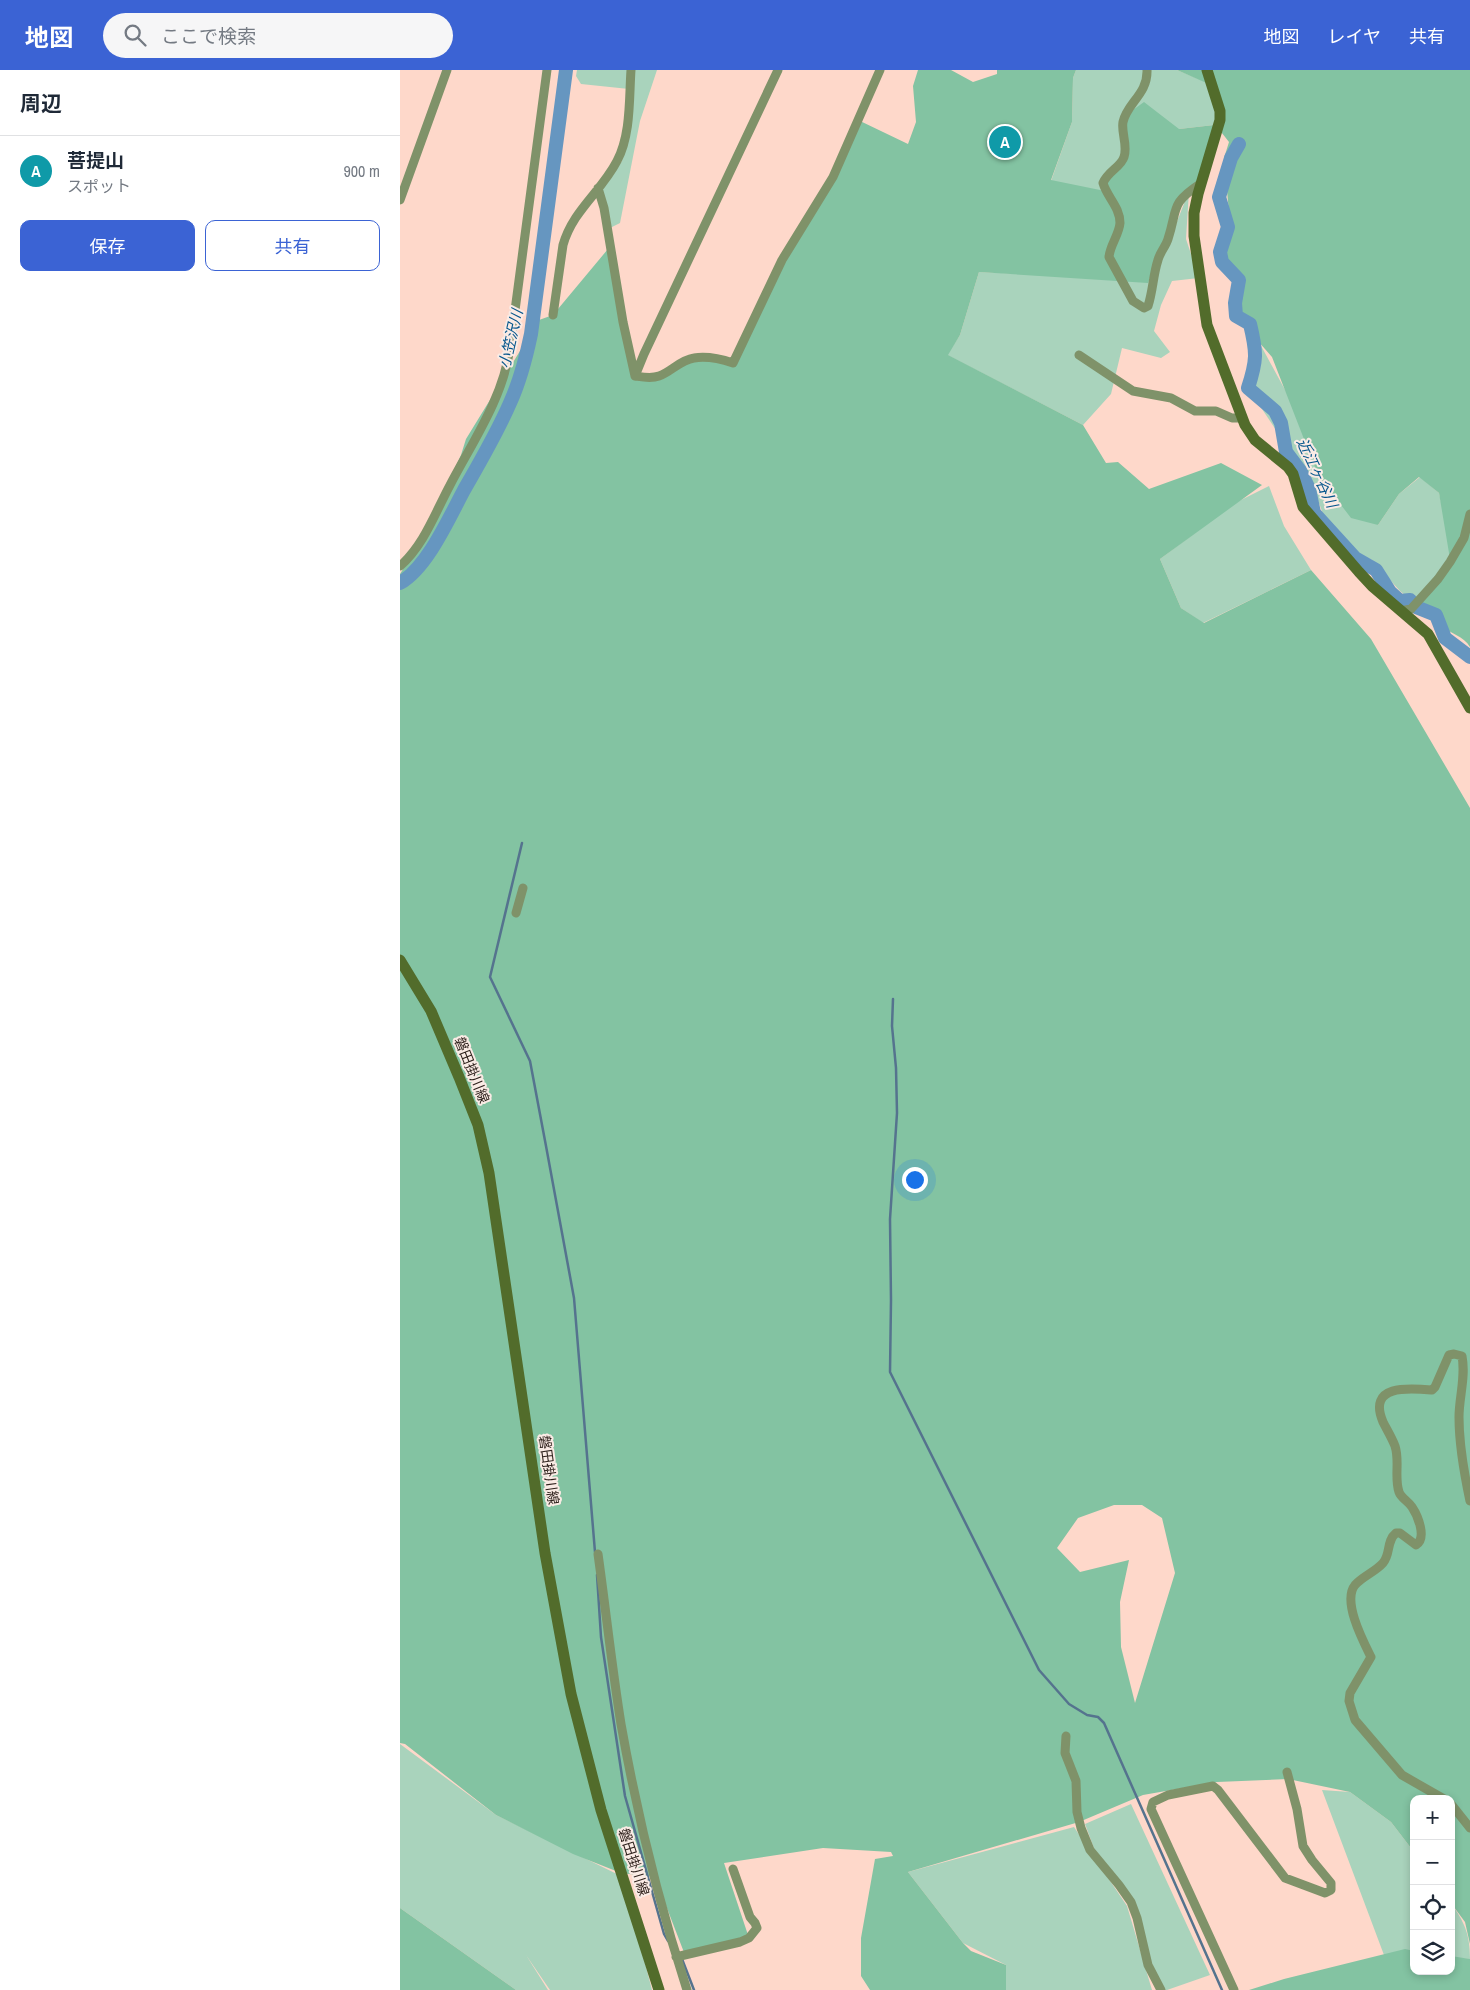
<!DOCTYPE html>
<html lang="ja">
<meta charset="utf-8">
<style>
body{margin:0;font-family:"Archivo Narrow","Noto Sans JP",sans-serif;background:#f6f6f7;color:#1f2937}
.controls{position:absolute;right:15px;bottom:15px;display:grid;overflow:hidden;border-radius:10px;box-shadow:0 2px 8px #0003}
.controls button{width:45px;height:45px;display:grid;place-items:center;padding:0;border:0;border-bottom:1px solid #e0e1e3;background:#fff;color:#1f2937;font:25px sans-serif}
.you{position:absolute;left:514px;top:1109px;width:18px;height:18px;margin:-12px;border:4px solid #fff;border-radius:50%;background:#1a73e8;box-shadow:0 0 0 8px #1a73e833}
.badge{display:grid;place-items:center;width:32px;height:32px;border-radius:50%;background:#3b63d4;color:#fff;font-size:16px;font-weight:700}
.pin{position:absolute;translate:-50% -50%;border:2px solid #fff;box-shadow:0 1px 5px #0006}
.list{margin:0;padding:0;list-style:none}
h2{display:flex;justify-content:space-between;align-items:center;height:65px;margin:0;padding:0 20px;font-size:21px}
h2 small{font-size:16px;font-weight:400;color:#747a83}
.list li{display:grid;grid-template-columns:32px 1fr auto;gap:15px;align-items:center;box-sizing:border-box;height:70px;padding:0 20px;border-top:1px solid #e0e1e3}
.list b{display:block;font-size:19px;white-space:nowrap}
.list p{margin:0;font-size:16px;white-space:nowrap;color:#747a83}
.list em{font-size:16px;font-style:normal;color:#747a83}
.actions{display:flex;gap:10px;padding:15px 20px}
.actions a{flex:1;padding:11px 0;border:1px solid #3b63d4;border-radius:10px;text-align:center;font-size:18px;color:#3b63d4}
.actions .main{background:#3b63d4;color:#fff}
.icon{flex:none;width:28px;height:28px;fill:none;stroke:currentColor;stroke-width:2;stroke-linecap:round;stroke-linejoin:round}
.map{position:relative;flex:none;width:1070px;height:1920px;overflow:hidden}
header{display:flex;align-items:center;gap:30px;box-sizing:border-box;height:70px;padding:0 25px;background:#3b63d4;color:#fff}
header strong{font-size:24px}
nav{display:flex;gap:28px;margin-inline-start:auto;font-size:18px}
.search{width:350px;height:45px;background:#f6f6f7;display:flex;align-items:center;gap:12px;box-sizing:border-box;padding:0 18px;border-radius:28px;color:#747a83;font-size:19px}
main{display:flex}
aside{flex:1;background:#fff}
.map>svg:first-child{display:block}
.green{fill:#a9d3bc}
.forest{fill:#83c3a2;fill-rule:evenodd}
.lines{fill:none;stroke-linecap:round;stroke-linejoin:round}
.stream{stroke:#55738e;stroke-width:2.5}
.river{stroke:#6696c0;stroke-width:14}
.street{stroke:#7f9269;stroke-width:9}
.secondary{stroke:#526c2b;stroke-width:11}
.labels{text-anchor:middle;stroke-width:4;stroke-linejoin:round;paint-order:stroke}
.street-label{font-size:14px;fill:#2d201b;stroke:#faebe5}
.water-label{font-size:15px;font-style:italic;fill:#07578d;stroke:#faebe5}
</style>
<header>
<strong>地図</strong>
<div class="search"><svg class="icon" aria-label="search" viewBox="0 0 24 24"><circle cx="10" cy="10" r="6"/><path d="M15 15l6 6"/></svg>ここで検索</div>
<nav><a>地図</a><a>レイヤ</a><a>共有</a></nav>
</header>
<main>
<aside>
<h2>周辺<small></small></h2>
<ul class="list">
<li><span class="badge" style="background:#0f9aa8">A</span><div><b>菩提山</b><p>スポット</p></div><em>900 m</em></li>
</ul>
<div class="actions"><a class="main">保存</a><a>共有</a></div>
</aside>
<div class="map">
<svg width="1070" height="1920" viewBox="0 0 1070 1920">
<rect width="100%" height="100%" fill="#fed8ca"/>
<path class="green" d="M177,0H257L240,51L220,153L208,159L199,121L222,91L229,19L181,14L176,6Z
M676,0H777L806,12L823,33L814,55L779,59L725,84L702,121L651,111L672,52L673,8Z
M789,121L786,169L799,208L772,211L761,235L754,261L770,282L761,288L722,278L711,324L683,355L547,285L560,265L579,202L754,210Z
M859,272L890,329L918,405L978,455L999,424L1020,407L1039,423L1053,485L1016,534L1000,521L972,490L954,482L923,444L912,414L848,318Z
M869,416L884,456L911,500L803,553L781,538L760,489L835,433Z
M0,1674L96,1745L223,1807L252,1920H150L126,1885L148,1920H116L0,1838Z
M922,1720L950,1722L991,1752L1014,1782V1886L984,1885Z
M731,1734L810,1905L767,1920H761L738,1853L725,1823L699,1792L685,1754Z
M674,1757L727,1836L752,1920H606V1895L563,1873L508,1802Z
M1051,1833C1065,1853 1070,1865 1070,1889L1051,1888Z"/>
<path class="forest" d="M518,0H551L573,12L597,4V0H676L673,8L672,52L651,110L705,121L706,106L724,87L726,45L744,32L779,59L814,55L801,111L773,145L748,213L579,202L560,265L548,285L683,355L706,393L718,392L749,419L821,393L862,415L760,489L781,538L804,553L911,500L971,569L1070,738V1874L1065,1852L1051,1833V1729H1014V1782L991,1752L950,1722L888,1709L817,1712L743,1725L679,1752L508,1802L563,1873L571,1881L606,1895V1920H470L461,1906V1868L475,1789L493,1786L491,1782L423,1778L324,1793L349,1868L285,1885L255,1807L221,1803L173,1784L96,1745L5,1674L0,1673V504L19,474L61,385L66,369L139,250L153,245L208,179L235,306H258L294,287L333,293L382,190L433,107L458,50L508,74L516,52L513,16ZM714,1435H742L762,1448L775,1503L735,1633L721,1577L720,1532L729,1490L680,1502L657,1478L678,1448Z
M777,0H1070V577C1064,566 1050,564 1041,555C1033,547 1027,537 1020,529L1050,489L1039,423L1019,407L999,424L978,455L951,448L918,405L872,287L836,246L839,210L817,190L830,153L824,88L829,72L818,58L811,15Z
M0,1838L116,1920H0Z
M1005,1879L1014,1881V1901H1051V1886L1070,1889V1920H849L884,1909Z"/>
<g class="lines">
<path class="stream" d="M122,773L90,907L130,991L146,1076L174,1228L195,1482
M493,929L492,956L496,998L497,1043L490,1149L491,1230L490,1302L639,1600L669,1634L687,1645L698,1647L704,1653L822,1920
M197,1505L201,1567L225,1726L264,1864L268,1871
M282,1889L294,1920"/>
<path class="river" d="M839,74L831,88L819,127L828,157L820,182L822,192L839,210L835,233L836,246L850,254C857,283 857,290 848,318L875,341L881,353L886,382L901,402L909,419L914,443L955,488L976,500L990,522L1000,531L1010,530L1016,537L1036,545L1045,568L1070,587
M0,513C27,498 49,448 64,420C80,392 97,363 110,333C120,311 126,288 131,264L166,0"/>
<path class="street" d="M747,0C748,24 727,33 723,52C721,63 728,75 724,87C721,97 708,101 703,113C707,127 720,137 720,153C719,165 710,175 709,187L733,231L744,238L748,236C753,221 753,205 758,190C760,182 766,176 768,169C778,138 770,134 800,114
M198,118L204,138L223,252L235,306
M0,130L47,0
M153,245L163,175C173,140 201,122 217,91C231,65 229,29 231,0
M679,285L733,321L771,328L795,341H816L832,348H842
M235,306C242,307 251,309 259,306C271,302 280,290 294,288C306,286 321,289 333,293L382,190L433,107L480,0
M235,306L244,284L378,0
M0,496C24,475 35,443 50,415C73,371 103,328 110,278L147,0
M1000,541L1011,539L1038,509L1050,492L1064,468L1070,444
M116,843L123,818
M198,1484C206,1541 212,1598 221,1654C237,1744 259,1834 287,1920
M666,1666L665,1683L676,1711L677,1742L681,1758L690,1780L719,1815L731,1832L737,1848L748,1895L761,1920
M1044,1729L1002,1705L955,1650L949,1631L950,1623L971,1587C963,1571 942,1531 955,1515C963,1506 975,1502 983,1493C991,1484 986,1471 996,1463H1000L1016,1475C1027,1468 1018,1446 1012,1437C1008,1431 1001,1428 999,1422C994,1407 1000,1391 995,1376C992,1368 987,1360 983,1352C967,1314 1009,1318 1032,1320L1035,1317L1049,1285L1054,1284L1062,1286C1066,1307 1059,1327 1059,1347C1059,1376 1064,1403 1070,1431
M1051,1734L1070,1758
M276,1887L340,1872L349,1868L357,1858L355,1853L350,1847L333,1799
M834,1920L751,1739L753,1732L768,1725L813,1716L818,1720L885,1808L925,1823L931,1820V1813L912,1790L903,1776L897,1739L887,1702"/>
<path class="secondary" d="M807,0L820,41V50L798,124L794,143V166L807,255L845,355L855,370L888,397L893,404L903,437L959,502L972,516L1028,564L1070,638
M0,890L31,941L59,1007L78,1055L89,1103L145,1483L171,1624L201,1740L259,1920"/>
</g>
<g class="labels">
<g class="street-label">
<text transform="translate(72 1000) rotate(68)" y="5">磐田掛川線</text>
<text transform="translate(149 1400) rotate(82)" y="5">磐田掛川線</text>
<text transform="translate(234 1792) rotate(72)" y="5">磐田掛川線</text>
</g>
<g class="water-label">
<text transform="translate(111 269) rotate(-77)" y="5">小笠沢川</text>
<text transform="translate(917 403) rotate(65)" y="5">近江ヶ谷川</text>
</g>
</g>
</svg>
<div class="controls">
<button>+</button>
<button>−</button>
<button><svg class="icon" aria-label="locate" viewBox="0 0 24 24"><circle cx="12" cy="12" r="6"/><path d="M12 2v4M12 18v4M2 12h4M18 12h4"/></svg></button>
<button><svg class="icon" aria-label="layers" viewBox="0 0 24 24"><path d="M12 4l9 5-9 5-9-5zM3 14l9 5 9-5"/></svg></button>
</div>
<div class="you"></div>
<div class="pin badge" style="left:605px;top:72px;background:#0f9aa8">A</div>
</div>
</main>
